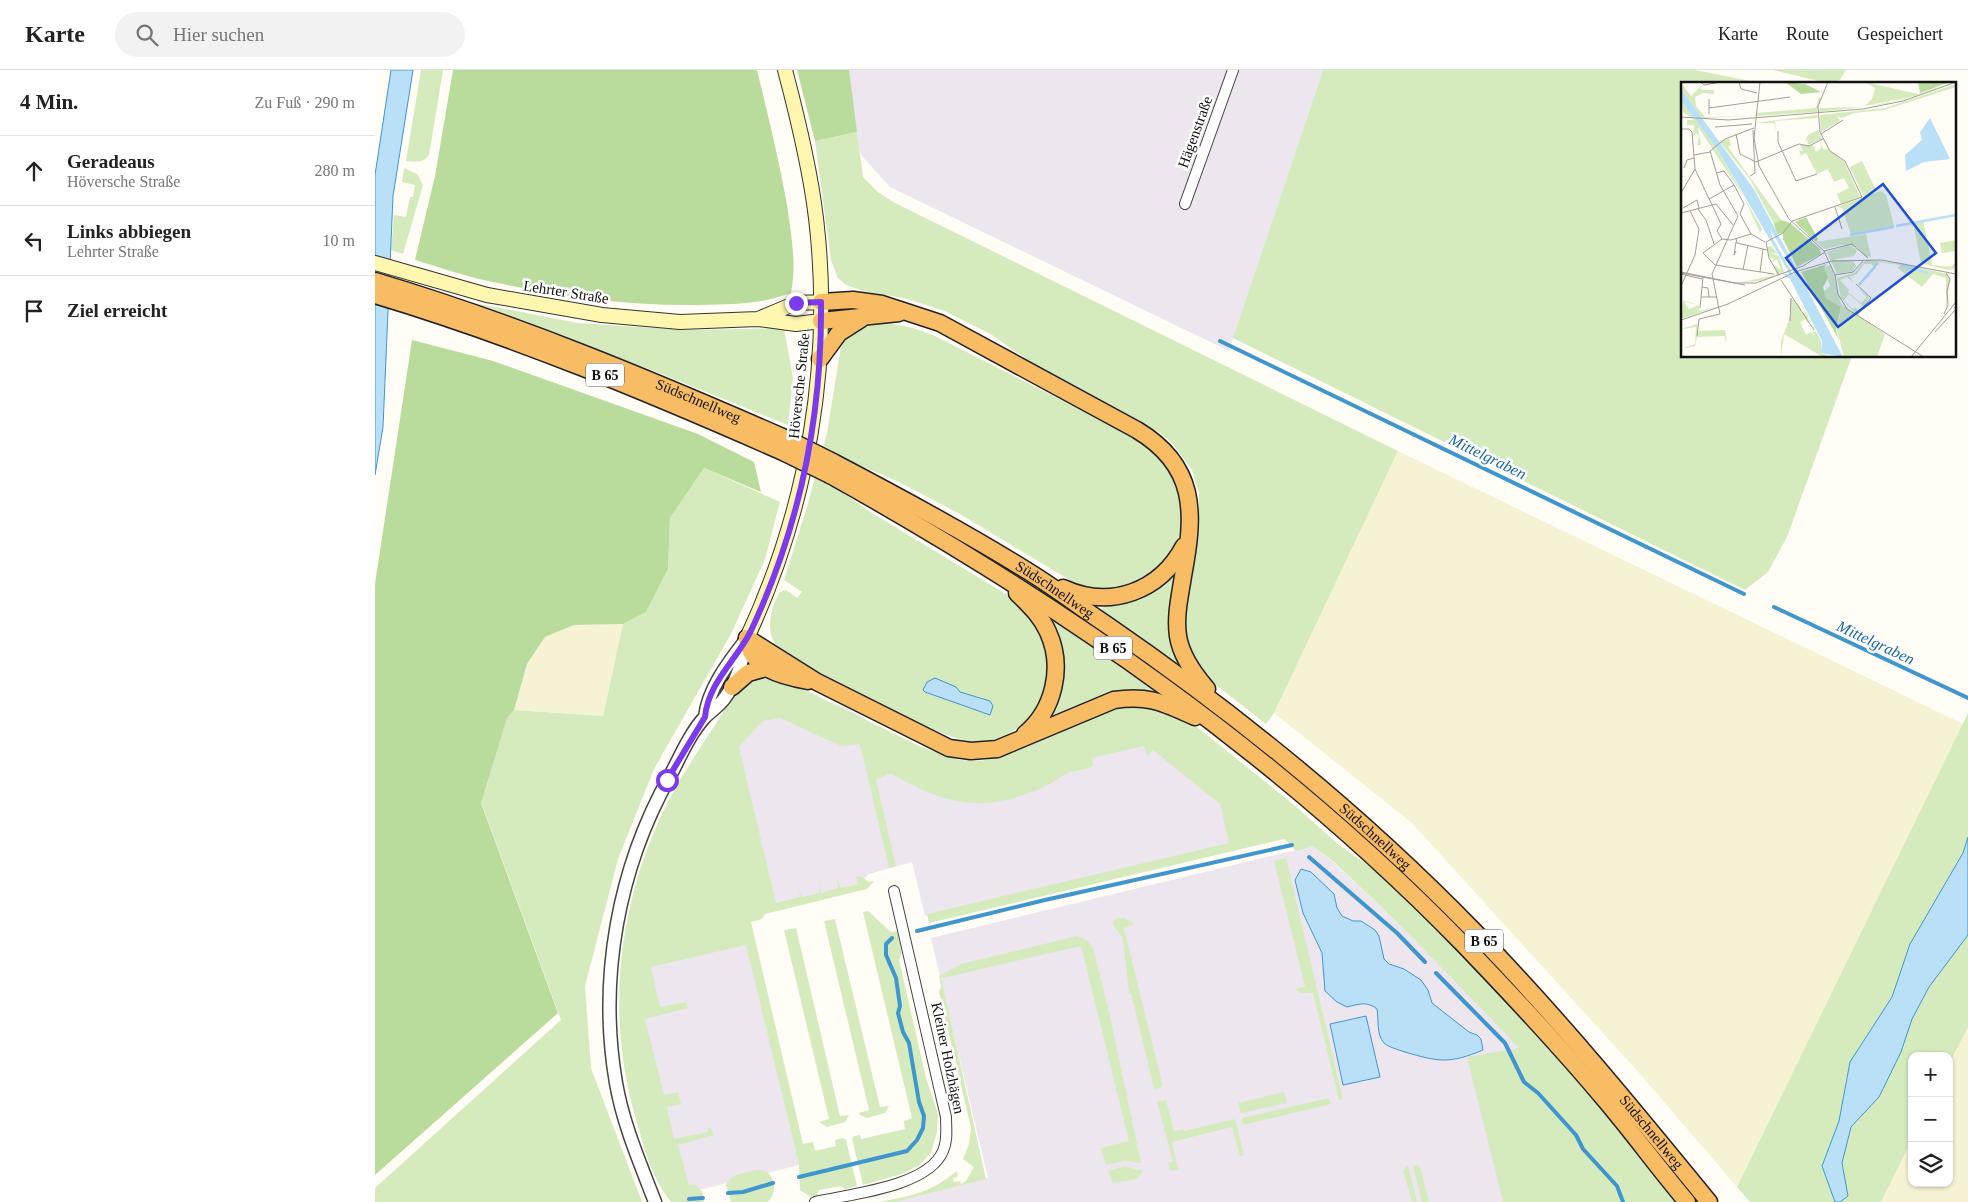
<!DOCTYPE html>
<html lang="de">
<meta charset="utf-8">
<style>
body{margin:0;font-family:Georgia,serif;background:#f2f2f2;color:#222}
.controls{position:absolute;right:15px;bottom:15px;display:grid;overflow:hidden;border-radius:10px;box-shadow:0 1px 4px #0004}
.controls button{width:45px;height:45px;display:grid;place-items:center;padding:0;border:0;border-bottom:1px solid #e0e0e0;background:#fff;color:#222;font:25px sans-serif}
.stop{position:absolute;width:15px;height:15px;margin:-11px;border:4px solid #7c3aed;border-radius:50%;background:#fff}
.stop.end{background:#7c3aed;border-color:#fff;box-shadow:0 1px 5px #0008}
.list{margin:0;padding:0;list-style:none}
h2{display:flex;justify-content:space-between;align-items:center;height:65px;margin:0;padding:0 20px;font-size:21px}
h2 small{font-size:16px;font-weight:400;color:#767676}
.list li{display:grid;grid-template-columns:32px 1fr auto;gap:15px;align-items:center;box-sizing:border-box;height:70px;padding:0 20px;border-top:1px solid #e0e0e0}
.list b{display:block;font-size:19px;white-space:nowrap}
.list p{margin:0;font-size:16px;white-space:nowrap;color:#767676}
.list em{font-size:16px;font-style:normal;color:#767676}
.icon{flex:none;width:28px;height:28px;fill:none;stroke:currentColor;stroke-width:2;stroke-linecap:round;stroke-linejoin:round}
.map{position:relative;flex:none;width:1593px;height:1132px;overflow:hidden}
header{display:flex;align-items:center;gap:30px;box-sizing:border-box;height:70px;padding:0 25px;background:#fff;border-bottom:1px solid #e0e0e0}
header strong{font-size:24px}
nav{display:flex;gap:28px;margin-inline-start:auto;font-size:18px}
.search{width:350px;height:45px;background:#f2f2f2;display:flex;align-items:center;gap:12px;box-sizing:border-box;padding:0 18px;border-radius:28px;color:#767676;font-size:19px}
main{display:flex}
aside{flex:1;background:#fff}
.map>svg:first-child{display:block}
.industrial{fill:#eee6ef}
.farmland{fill:#f6f3d4}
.green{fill:#d5ebbd}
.forest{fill:#b9dc9c}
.water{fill:#b9e0f7;stroke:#3f96cf}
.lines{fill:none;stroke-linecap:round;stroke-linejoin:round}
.stream{stroke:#3f96cf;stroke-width:4}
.minor-casing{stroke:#444;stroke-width:12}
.tertiary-casing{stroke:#444;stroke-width:15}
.secondary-casing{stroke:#333;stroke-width:16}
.trunk-casing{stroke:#222;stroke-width:19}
.minor{stroke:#fff;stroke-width:10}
.tertiary{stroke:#fff;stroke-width:12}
.secondary{stroke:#fff6b0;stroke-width:14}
.trunk{stroke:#f7bc64;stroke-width:16}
.trunk-bridge-casing{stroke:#222;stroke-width:19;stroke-linecap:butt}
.trunk-bridge{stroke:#f7bc64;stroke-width:16}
.route{stroke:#7c3aed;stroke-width:6}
.labels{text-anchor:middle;stroke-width:5;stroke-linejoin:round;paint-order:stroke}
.shield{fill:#fff;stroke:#585858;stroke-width:1}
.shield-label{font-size:14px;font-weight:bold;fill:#111}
.street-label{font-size:15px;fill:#111;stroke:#fff}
.water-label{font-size:16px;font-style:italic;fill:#1768a6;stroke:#fff}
.inset-river{fill:none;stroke:#b9e0f7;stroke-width:2.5}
.inset-road{fill:none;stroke:#a09f9a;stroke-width:1}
.view{fill:#1d4ed8;fill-opacity:0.15;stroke:#1d4ed8;stroke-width:2.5}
.inset-edge{fill:none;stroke:#111;stroke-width:2.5}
</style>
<header>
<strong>Karte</strong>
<div class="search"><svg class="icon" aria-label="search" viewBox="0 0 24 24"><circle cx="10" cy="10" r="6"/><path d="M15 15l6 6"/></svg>Hier suchen</div>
<nav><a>Karte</a><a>Route</a><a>Gespeichert</a></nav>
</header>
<main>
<aside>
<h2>4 Min.<small>Zu Fuß · 290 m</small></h2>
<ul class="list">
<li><svg class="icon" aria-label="ahead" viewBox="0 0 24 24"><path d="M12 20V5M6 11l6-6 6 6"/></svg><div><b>Geradeaus</b><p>Höversche Straße</p></div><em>280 m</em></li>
<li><svg class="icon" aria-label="left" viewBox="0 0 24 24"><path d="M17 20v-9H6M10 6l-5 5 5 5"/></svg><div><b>Links abbiegen</b><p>Lehrter Straße</p></div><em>10 m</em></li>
<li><svg class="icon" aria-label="arrive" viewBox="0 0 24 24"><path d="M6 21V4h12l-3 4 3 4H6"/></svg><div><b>Ziel erreicht</b></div></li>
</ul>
</aside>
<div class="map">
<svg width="1593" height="1132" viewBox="0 0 1593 1132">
<rect width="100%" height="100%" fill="#fffdf5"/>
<path class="industrial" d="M464,0H948L854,281L515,117L486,85Z
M463,634L490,648L486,666L562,709L750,657L909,769L550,846L537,792L494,804L483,814L364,843L424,1095L300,1126L280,1080L261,867L270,786L305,712L342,654Z
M937,776L958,792L1036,866L1126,956L1217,1061L1271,1132H519L613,1108L556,868Z"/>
<path class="farmland" d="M1023,381L1588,654L1362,1117L1266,1005L1037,753L899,643Z
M248,554L228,646L139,640L152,594L170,567L199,555Z
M1593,957V1132H1506L1537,1070V1113H1574V994Z"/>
<path class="green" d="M46,0H68L54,85C48,93 41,92 31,91Z
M948,0H1320L1391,14H1307V286H1477L1412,467L1393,502L1370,520L858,268Z
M1398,0H1471L1465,10L1456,14Z
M482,62L488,107L503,122L518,132L1023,381L899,643L891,654L831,607C819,593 811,575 808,557L824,457V423L817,400L798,374L785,363L680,309L617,265L570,241L529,228L491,222L471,215L463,208L456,190L440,71Z
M29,98L42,104L48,115L28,184L16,180L19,145L31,147L35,127H38L40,115L27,112Z
M83,230L203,253L311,260L409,258L418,308L413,355L279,301Z
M509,252L538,258L560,266L767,371C779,382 792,393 799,409C830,473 769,536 703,515L585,444L524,412L472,390L460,382L453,416L459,417L497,443L639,529C650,537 670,561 672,574C674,584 674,595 674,605C675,617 666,637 657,645C639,664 620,673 593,671C569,669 410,591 399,572C391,558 396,536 405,522L411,520L422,528L427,522L409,510L432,437L452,363L466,276C475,259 491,254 509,252Z
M329,398L405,432L390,489L356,564L279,699L243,789L210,916L216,998L267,1132H0V1118L186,950L106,732L132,647L139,640L228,646L248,554L271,542L293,499L295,448Z
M802,499L806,588L800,593L726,541L732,531Z
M675,545L780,617L778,622H767L676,653L672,646L673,547Z
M388,605L424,617L546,677L585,690L606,691L625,687L723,641L743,635L778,634L817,653L919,735L964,775L997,798L1071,868L1143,944L1220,1030L1302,1132H1128L1092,987L1144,978L1036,866L959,792L937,776L921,781L909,769L554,853L552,844L854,773L845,734L778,680L772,687L769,676L717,688L718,696C709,701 701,700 693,703C689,704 686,708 683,709C674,715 663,720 652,724C598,743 562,730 515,703L501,710L521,796L514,798L485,674L466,676L405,648L388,651L364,677L401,833L425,827L423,819L427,827L444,823V814L446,823L463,818L462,810H463L466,818L483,814L481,806L487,807L494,812L499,811L492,819L390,844L387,849L376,852L428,1074L438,1072L440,1081L461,1076L460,1070L468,1068L471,1070L482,1116L470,1119L466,1116L444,1120L442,1126L436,1127L425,1120L424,1095L371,875L276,897L285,937L311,932L313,938L270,949L289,1025L303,1022L306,1034L292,1037L299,1069L333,1062V1058H336L339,1065L303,1075L314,1115L319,1114L327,1121L329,1132H296C275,1106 268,1073 259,1042C228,931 247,809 305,710C323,680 343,651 362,621L370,611Z
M1593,643V767L1588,783L1536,874L1517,927L1475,992L1464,1051L1447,1096L1460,1132H1375L1362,1117Z
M911,788L967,1024L968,1029L964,1030L938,923H925L920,919L930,917L899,791Z
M493,841L516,862L522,861L523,864L527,883L524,890L551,1008L563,1044L562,1062L556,1083L543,1096L527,1104L488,1115L477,1069L479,1066L485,1065L486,1069L530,1059L529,1051L537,1048L488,842Z
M742,848H749L760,854L749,858L788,1017L779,1019L756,923H754L748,869L737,853Z
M460,849L505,1037L514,1036L510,1043L492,1048L485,1045L484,1043L494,1040L449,851Z
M421,858L465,1046L474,1045L470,1052L452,1057L444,1052L454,1049L409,860Z
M1593,865V957L1574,994V986H1537V1070L1506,1132H1465L1473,1126L1467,1093L1476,1057L1504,1027L1526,982L1537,949L1554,917Z
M702,866L712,870L718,878L735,946L766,1093L750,1091L731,1095L726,1078L754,1071L706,876L572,907H566L611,1109L520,1132H506C541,1124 553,1124 582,1101L583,1107L578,1108L579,1112L585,1111L586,1114L591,1111L599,1097L588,1089L594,1074L596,1058L564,922L566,916L564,906L586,894Z
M909,1022L912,1033L866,1043L863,1033Z
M954,1028L956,1034L868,1055L867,1048Z
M791,1030L799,1061L808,1059L809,1061L860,1049L869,1085L865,1086L857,1057L797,1072L803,1100L795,1101L793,1093L798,1091L782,1032Z
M1043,1095L1046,1099L1054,1132H1047L1038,1096Z
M751,1096L762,1100L767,1099L766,1105L761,1109L738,1113L733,1101Z
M1033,1096L1042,1132H1037L1028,1100Z
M382,1100C400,1099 404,1121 393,1132H356L351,1115C357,1103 370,1103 382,1100Z"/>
<path class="forest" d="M78,0H382C393,45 404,90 412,135C416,165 422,193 416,223C383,235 359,234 323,235C253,236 182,226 113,211C89,206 64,197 40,190L60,106Z
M422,0H474L482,62L440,71Z
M37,270L118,291L323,364L379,392L386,422L329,398L295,448L293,499L271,542L248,554L199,555L170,567L152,594L139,640L132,648L106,733L183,943L0,1105V514Z"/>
<path class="water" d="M16,0H38L18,126L8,357L0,405V105Z
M560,608L581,617L585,622L615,631L618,636L615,645L550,622L548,620L552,612Z
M1593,767V865L1554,917L1537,949L1526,982L1504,1027L1476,1057L1467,1093L1473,1126L1465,1132H1460L1447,1096L1464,1051L1475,992L1517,927L1535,874L1588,783Z
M926,799L936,802L959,824L962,838L967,846L978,851H986L1000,860L1004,866L1009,889L1014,894L1029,899L1046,910L1053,920L1057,933L1094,962L1102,965L1106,969L1108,980C1074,994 1064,992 1030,982C1024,980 1013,977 1009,973C1001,964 1004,950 1002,939C992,931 984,934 972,937L962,932L950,921L947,883L928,843L920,810Z
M991,946L1005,1007L968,1015L955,954Z"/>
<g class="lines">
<path class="stream" d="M845,271L1369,524
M1399,537L1593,628
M934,787L1022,863L1050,892
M542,861L670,830L917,775
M1061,903L1130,973L1149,1012L1163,1023L1201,1065L1208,1079L1242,1116L1248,1132
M424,1107L532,1081L542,1070L548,1058L549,1046L544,1032L534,973L528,962L523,943L525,936L521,908L511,885V874L517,868
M353,1123L368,1122L398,1113
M314,1129L328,1128"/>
<g class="minor-casing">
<path id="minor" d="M810,134L858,0
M440,1132C475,1124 553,1117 568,1081C573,1070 571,1058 571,1047L519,821"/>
</g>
<g class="tertiary-casing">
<path id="tertiary" d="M330,647C333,619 353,593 370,571
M280,1132C265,1093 248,1054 241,1013C223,909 243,798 295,706C305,687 315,663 330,647C336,641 344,636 349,629C362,612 368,590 372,569"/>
</g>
<g class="secondary-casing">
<path id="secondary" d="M0,193L112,225L227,245L305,252L383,249L421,254L446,251
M383,249L421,233L446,232
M372,568C433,437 458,292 441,148C435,98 423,49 410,0"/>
</g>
<g class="trunk-casing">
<g id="trunk">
<path id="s1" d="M0,211C141,253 275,309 410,368"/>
<path d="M0,225C140,267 274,323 408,382"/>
<path d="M446,232L478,230L507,234L565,253L762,360C822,396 820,443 808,506C805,526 800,546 803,566C806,586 819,604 832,619"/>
<path d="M446,251L524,243"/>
<path d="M445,289L464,263L486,249"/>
<path id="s2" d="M458,392C523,426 588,461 651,500C679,517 705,537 732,555C863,645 987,746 1098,860C1182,946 1258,1039 1334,1132"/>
<path d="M455,405C688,535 902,683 1088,874C1137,925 1185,976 1230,1030C1258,1063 1284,1099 1312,1132"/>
<path d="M688,518C736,540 785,521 809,476"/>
<path d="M642,523C654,535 666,546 673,562C689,597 679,640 650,664"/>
<path d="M372,568L442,612L574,678L596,681L622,679L739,630C775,625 788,633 820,647"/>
<path d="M372,568C376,599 406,606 433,611"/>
<path d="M357,617L373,603L391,598"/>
</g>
</g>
<use href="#minor" class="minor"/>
<use href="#tertiary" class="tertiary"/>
<use href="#secondary" class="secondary"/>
<use href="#trunk" class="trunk"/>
<g class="trunk-bridge-casing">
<path id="trunk-bridge" d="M410,368L458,392
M408,382L455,405"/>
</g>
<use href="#trunk-bridge" class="trunk-bridge"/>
</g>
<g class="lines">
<path class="route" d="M292,710L330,647C333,615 357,594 372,568C378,558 382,547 387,536C428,440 447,336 446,232L421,233"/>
</g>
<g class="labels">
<g class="shield">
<rect x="211" y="293.5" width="38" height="23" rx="4"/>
<rect x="719" y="566.5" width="38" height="23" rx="4"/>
<rect x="1090" y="859.5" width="38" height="23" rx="4"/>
</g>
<g class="shield-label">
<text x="230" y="310">B 65</text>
<text x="738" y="583">B 65</text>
<text x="1109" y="876">B 65</text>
</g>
<g class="street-label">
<text transform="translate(820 62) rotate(-70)" y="5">Hägenstraße</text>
<text transform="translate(191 222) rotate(9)" y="5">Lehrter Straße</text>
<text transform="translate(424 316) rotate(-84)" y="5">Höversche Straße</text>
<text dy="5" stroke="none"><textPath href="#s1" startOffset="345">Südschnellweg</textPath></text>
<text dy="5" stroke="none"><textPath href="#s2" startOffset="256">Südschnellweg</textPath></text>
<text dy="5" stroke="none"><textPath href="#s2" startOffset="661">Südschnellweg</textPath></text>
<text transform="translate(573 988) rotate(78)" y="5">Kleiner Holzhägen</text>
<text dy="5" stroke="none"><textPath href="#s2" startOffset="1066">Südschnellweg</textPath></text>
</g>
<g class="water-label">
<text transform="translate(1113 386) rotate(26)" y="6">Mittelgraben</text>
<text transform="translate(1501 572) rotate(25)" y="6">Mittelgraben</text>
</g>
</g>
<g transform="translate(1306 12)">
<rect width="275" height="275" fill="#fffdf5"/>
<path d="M184,0L237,12L273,0L237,13L220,18L203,22L183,25L138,30L139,26L184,25L214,19L229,15L184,24L191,17L194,6ZM0,1L10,14L19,5L21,8H33V12L22,11L14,15L15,24L24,35L73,34L21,36L0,7ZM275,2V5L203,28L173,31L161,36L156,34L159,39L140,50L139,33L204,26ZM138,15L140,16L136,30L74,34L75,31L135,26ZM0,19L35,65L81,147L79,151L63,115L17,45L20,63H16L18,54L15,51L12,54L13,43H6V38H13L2,30ZM137,33V36L94,39L95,49L93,41H74ZM137,48L141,57L127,63L126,57L122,62L127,53ZM48,57L50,63L47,65L100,138L97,142H93L69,97L38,59ZM139,60L142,67L146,66L143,68L147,67L163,79L179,115L160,122L156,112L168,106L163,96L153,100L147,87L136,92L125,71L115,76L120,73L118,69H122L119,63H132L135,70L140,66ZM181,79L195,108L183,115L169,85ZM200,109L205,113L213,144L170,152L161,126L155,125ZM242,138L251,183L270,185L275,180L273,187L267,188L240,181L232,140ZM185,152L190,175L184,174L176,165L161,163L143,167L135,160ZM275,158V169L261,171L259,161ZM169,163L176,168L173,174L151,178L172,179L175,184L172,189L156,192L146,170ZM90,164L97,172L89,171L98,174L103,190L90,196L77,199L61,200L95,193L94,183L100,188L96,177L91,180L93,176H89L86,165ZM185,178L218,181L266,192L269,197L265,228V196L252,192L241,205L217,186L219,183L198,180L178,202L193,184L190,182H183L176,192L169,195L173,201L166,195L159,198L168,208L173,202L167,210L180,221L186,215L174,204L188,215L183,225L168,212L163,218L172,227L175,225L177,231L173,230L160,216L156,196L173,191ZM150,183L160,222L204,252L196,275H163L156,248L160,225L145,216L143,209L149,204L143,185ZM109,216L118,222L121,232L124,231L120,221L140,259V271L150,275H142L103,252L100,275V259L110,233ZM127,235L135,251L133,249L131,250L135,257L130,250L125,253L119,240L125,237V241L127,239ZM2,219L16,222L3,220L8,227L18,223V229L37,224L0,237ZM16,242L17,249L44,248L46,261L43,254L16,255L14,264L0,267L14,262L15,245L0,247Z" fill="#d5ebbd" fill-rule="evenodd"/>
<path d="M104,0L124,2L140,10L120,12ZM237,0H269L239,11ZM125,135L137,157L135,160L114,140ZM100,138L109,141L139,167L140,172L116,185L102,157V151L96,152L93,142ZM146,182L143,185L147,196L142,205L145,216L160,225L155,248L158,258L120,190Z" fill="#b9dc9c"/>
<path d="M0,7L74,109L162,275L140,271L141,259L109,197L100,191L108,193L106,187L35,65L0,19ZM89,147L111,184L113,194L92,157ZM249,36L269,77L243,80L225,89L224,73L241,58L239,50Z" fill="#b9e0f7" fill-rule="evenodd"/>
<path class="inset-river" d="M215,144L275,133M169,153L213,145M220,183L247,191M178,203L197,181"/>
<path class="inset-road" d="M20,0L23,3L40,0M58,0L60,7L76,11M79,0L73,56L78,84L108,137L143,169L154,193M28,17V32M28,26L109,15M0,35L47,38L182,27L222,19L275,0M34,45L71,42M0,47H8L11,50L14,87L40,142L36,149L41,157M97,49V60L115,99L136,92M55,52L59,72L75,80L118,62L128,64L142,57M140,52L162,38M13,73L29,70M3,86L6,78L13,76M35,91L43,89L53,103L63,122L59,132M69,94L74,91L72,48M0,111L14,87M28,117L53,103M154,125L161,147M2,126L16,118L18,126M17,127L25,138L33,162M0,131L35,122L52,143M59,132L70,152M55,157L56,161L86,168M85,160L102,151L111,139L181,115L164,79L149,69L139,50L137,24L147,0M85,160L88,176L98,193M55,169L53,173L55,160M143,169L171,162L187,176M22,171L34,183L93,192M22,171L41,157L50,158L70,152L84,160M62,188L67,163M0,190L54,201H75L122,184L144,170M79,190L82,167M0,191L64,203M0,192L21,197M154,193L157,212L166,227L243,275M154,193L172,190L183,178M100,198L133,248M175,202L190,216L176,233M0,204L14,173L18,147L9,129M21,205L27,206L28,215M20,215H36M19,226L22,195M263,232L267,223L266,209L269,197L265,191M0,238L47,222L114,190L151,179L201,178L275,192M109,239L110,216M254,250L275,227M16,254L18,237L39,232L31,192L57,134L39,103L29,69L44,57L73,46M230,275L275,220"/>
<path class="view" d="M202,102L255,171L157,245L105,176Z"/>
<rect width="275" height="275" class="inset-edge"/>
</g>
</svg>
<div class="controls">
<button>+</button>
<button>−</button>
<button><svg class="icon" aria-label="layers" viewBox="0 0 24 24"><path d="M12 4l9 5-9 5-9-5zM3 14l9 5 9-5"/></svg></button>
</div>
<div class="stop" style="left:292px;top:710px"></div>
<div class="stop end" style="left:421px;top:233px"></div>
</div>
</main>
